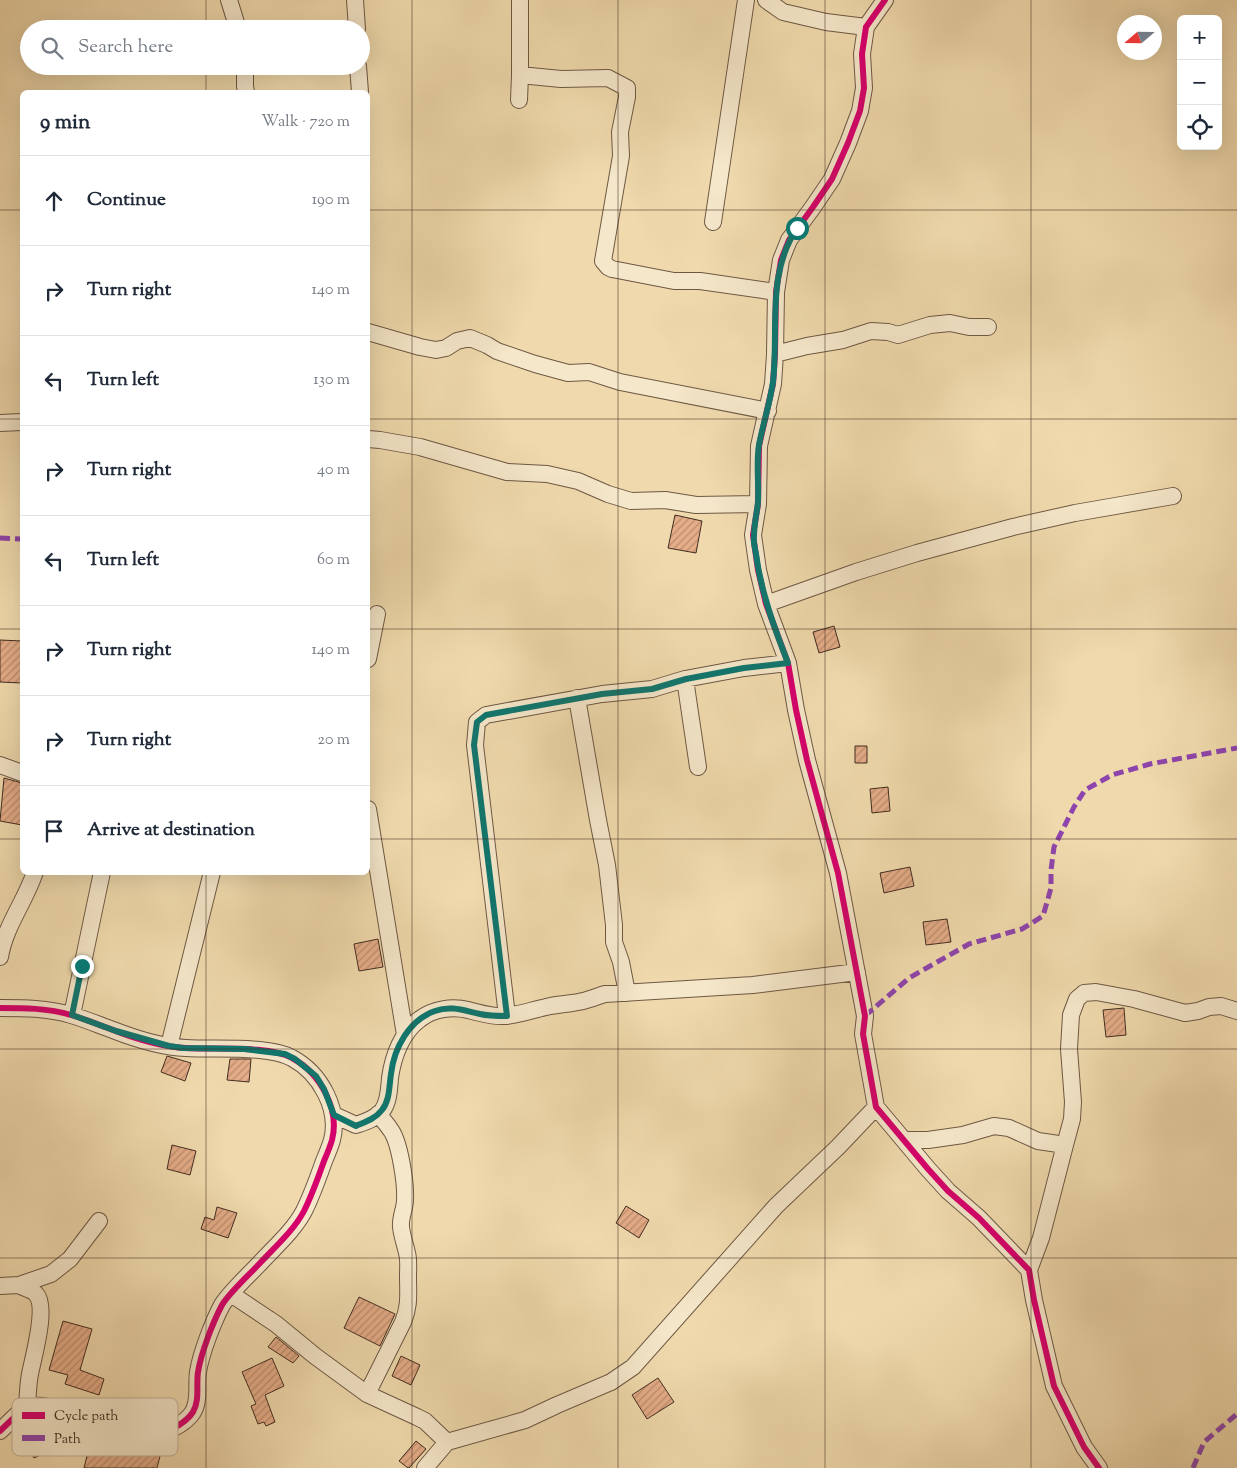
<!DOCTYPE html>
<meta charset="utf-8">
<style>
body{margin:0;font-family:"Sorts Mill Goudy",serif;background:#f2f2f3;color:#1f2937}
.controls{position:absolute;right:15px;top:15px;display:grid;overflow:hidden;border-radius:8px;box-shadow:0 5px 20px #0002}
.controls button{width:45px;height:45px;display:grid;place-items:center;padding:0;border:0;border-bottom:1px solid #e0e1e3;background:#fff;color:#1f2937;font:25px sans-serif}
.compass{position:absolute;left:1117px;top:15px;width:45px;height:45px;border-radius:50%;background:#fff;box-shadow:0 5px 20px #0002;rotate:250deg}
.stop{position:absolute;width:15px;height:15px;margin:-11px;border:4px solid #0f766e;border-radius:50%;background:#fff}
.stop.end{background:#0f766e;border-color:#fff;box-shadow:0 1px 5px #0008}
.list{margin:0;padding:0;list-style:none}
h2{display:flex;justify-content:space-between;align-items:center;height:65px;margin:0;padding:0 20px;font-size:21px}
h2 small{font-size:16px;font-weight:400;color:#747a83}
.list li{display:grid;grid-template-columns:32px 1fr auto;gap:15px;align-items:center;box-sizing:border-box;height:90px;padding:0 20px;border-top:1px solid #e0e1e3}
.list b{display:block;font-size:19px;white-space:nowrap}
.list em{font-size:16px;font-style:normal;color:#747a83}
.icon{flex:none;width:28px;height:28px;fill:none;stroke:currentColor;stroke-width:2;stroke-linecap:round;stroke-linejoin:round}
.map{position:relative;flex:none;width:1237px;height:1468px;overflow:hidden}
.search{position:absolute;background:#fff;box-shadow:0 5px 20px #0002;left:20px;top:20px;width:350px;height:55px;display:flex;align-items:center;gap:12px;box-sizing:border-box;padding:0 18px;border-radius:28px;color:#747a83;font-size:19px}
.panel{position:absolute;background:#fff;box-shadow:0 5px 20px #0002;left:20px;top:90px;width:350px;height:785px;border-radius:8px}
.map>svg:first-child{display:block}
.building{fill:url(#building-hatch);stroke:#422c21}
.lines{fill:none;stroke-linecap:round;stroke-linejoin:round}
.minor-casing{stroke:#6e5844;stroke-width:18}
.minor{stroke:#f5e7ca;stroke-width:16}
.quiet{stroke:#8e44ad;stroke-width:5;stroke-dasharray:10 5;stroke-linecap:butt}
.cycleway-casing{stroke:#f5e7ca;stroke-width:9}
.cycleway{stroke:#d6006c;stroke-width:6}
.route{stroke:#0f766e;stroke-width:6}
.grid{fill:none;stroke:#422c21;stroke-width:1;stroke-opacity:0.55}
.key{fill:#f5e7ca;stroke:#bfaf97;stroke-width:1}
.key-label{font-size:14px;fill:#422c21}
</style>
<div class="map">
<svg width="1237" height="1468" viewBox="0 0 1237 1468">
<defs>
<pattern id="building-hatch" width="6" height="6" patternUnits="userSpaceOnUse" patternTransform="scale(1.25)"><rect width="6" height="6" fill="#e5ad88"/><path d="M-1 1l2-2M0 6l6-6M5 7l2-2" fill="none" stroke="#bb8d6f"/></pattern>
</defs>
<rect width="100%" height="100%" fill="#f0daad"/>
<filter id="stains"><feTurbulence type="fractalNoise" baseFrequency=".004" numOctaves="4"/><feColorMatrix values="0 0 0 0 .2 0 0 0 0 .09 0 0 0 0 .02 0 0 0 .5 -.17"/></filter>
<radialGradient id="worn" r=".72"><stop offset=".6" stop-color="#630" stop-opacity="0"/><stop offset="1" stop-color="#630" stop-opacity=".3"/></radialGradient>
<path class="building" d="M675,515L702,521L696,553L668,548Z
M834,626L840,647L819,653L813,632Z
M0,640L22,641V683L0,682Z
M855,746H867V763H855Z
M4,778L22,783V825L0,821Z
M888,787L890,811L872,813L870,789Z
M910,867L914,886L884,893L880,873Z
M947,919L951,942L926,945L923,922Z
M378,939L383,967L359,971L354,944Z
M1124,1008L1126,1035L1106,1037L1103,1010Z
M167,1056L191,1063L185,1081L161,1072Z
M230,1059H251L249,1082L227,1080Z
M172,1145L196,1151L190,1175L167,1169Z
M626,1206L649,1220L639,1238L616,1223Z
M217,1207L237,1213L228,1238L201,1229L205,1217L214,1220Z
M359,1297L395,1314L380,1346L344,1328Z
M63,1321L92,1329L80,1370L104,1379L99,1395L65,1384L68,1375L49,1370Z
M276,1337L299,1356L293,1363L268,1347Z
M401,1356L420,1365L411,1385L392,1376Z
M272,1358L284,1386L265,1395L275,1422L266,1426L264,1422L258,1424L251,1406L256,1404L242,1372Z
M658,1378L674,1402L647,1419L632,1395Z
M38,1418L47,1436L54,1419L65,1424L55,1448L34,1458L19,1427Z
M93,1431L161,1452L157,1468H84Z
M416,1441L426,1449L409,1468H408L399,1461Z"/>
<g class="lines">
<g class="minor-casing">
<path id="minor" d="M229,0L238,29
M355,0L357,29
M766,0L783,12L826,22L866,27
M885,0L866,27L862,54L864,88L860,111L848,143L832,179L813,207L789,240L781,260L776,292L775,354L773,384L759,446L758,504L753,535L758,570L766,604L788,663L796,710L807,760L838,873L865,1016L863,1034L876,1107L928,1169L948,1191L979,1218L1029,1270L1034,1300L1054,1386L1084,1447L1099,1468
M245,66V86L246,92
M358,66L360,92
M520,75L561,79L608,78L627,88V97L620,132L621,156L603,261L608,267L612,269L674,281H700L776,292
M519,100L520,75V0
M713,222L746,0
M368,332L420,347L436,350L446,348L457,341L470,338L487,345L497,351L535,364L568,373L589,372L620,382L768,411
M775,354L807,346L843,340L871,331L888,332L898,335L930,325L950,323L969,327H988
M0,423L22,422
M368,439L380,440L420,447L507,472L547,474L578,481L608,494L631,501L665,500L696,505L758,504
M766,604L856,572L917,553L1013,527L1075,513L1173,496
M368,659L377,614
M685,679L698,767
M577,698L598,820L607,865L614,925V942L621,962L627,993
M0,765L22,773
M368,809L405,1035
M0,957C5,926 25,902 35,872
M0,1008C23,1008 48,1008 71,1015C85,1019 99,1025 113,1030C136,1039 162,1047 186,1048C214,1050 269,1045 292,1058C320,1073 340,1109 332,1140C330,1147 327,1154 324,1161C318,1178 312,1195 304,1211C294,1230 276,1246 261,1262C250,1274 230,1292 222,1305C213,1322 201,1353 198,1372C196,1385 200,1400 193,1412C185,1424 169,1431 156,1435C141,1440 127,1430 114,1426C85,1417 57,1405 27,1405L0,1431
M72,1015L102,872
M507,1016L475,745L477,722L486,715L602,694L652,689L685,679L744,668L788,663
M169,1046L212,872
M334,1115L356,1125C365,1122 375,1119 382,1111C389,1102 389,1089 390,1078C393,1056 402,1032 420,1019C433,1009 452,1006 468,1010C481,1013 491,1017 505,1016C519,1015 532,1010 546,1007C558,1004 571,1004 583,1001C591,999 598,996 605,994L753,985L857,972
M904,1140H928L963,1135L994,1126L1009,1128L1038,1141L1065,1145L1072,1119L1073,1102L1069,1049L1071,1015L1077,999L1084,993L1096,992L1134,999L1185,1013L1198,1011L1209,1007L1221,1006L1237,1011
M1029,1270L1041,1238L1065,1145
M19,1285C24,1288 33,1290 36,1294C48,1307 33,1358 30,1374C28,1384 28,1395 27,1405
M0,1286L19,1285L51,1274L70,1259L99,1221
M231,1294L276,1324L315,1356L367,1394L417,1417L425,1421L447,1442
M367,1394L403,1322C410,1305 408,1294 408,1276C408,1269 409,1260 407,1253C405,1244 402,1236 401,1227C400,1217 405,1209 405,1200C406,1185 400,1141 390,1129C387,1124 382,1119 378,1114
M425,1468L447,1442L525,1420L557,1405L611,1382L633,1367L776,1206L838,1147L876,1107"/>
</g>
<use href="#minor" class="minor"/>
<path class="quiet" d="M0,538L22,539
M865,1016L909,978L969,944L1022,929L1043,916L1051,888V870L1054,847L1074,807L1085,790L1112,775L1150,764L1237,748
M1193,1468L1204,1442L1237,1414"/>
<g class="cycleway-casing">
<path id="cycleway" d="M885,0L866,27L862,54L864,88L860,111L848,143L832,179L813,207L789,240L781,260L776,292L775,354L773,384L759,446L758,504L753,535L758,570L766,604L788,663L796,710L807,760L838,873L865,1016L863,1034L876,1107L928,1169L948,1191L979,1218L1029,1270L1034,1300L1054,1386L1084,1447L1099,1468
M0,1008C23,1008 48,1008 71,1015C85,1019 99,1025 113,1030C136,1039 162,1047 186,1048C214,1050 269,1045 292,1058C320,1073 340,1109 332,1140C330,1147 327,1154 324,1161C318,1178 312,1195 304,1211C294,1230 276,1246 261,1262C250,1274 230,1292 222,1305C213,1322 201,1353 198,1372C196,1385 200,1400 193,1412C185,1424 169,1431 156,1435C141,1440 127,1430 114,1426C85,1417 57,1405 27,1405L0,1431"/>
</g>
<use href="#cycleway" class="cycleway"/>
</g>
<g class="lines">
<path class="route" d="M82,966L72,1015L116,1031L169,1046L183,1048L245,1049L285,1054L295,1059L316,1076L324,1089L334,1115L356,1126C365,1122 375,1119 382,1110C390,1100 389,1086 391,1074C394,1048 409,1020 435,1011C451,1005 465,1011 480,1014C489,1016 497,1016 507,1016L474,745L477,722L486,715L602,694L652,689L686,679L744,668L788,663C774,627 761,592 756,554C755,548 753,542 754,536C754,524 757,513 758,502C759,483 756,463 759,445C763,424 770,403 773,382C779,328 766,275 797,228"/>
</g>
<path class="grid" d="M206,0V29M412,0V1468M618,0V1468M825,0V1468M1031,0V1468M206,66V92M0,210H22M368,210H1237M0,419H22M368,419H1237M0,629H22M368,629H1237M0,839H22M368,839H1237M206,872V1468M0,1049H1237M0,1258H1237"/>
<rect x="12" y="1398" width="166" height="58" rx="8" class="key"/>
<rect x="22" y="1412" width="23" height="7" fill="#d6006c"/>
<rect x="22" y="1435" width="23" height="6" fill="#8e44ad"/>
<g class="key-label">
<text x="54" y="1420">Cycle path</text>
<text x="54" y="1443">Path</text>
</g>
<rect width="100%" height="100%" filter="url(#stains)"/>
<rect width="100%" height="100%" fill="url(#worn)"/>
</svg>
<div class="controls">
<button>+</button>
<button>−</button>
<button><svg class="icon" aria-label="locate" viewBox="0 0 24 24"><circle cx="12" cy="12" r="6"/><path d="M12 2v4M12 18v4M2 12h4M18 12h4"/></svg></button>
</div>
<svg class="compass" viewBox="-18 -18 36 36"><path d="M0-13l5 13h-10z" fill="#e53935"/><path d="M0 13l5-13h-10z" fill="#747a83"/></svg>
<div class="stop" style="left:797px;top:228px"></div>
<div class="stop end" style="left:82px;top:966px"></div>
<div class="search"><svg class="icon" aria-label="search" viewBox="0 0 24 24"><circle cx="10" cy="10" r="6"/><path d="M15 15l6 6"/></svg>Search here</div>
<section class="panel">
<h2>9 min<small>Walk · 720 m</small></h2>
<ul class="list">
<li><svg class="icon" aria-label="ahead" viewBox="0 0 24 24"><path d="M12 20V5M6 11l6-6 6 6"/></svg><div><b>Continue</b></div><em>190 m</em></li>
<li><svg class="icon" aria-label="right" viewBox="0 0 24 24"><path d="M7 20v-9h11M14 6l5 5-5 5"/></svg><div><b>Turn right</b></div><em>140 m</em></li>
<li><svg class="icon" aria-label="left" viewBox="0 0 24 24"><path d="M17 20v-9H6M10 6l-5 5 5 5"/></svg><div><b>Turn left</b></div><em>130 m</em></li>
<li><svg class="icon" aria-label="right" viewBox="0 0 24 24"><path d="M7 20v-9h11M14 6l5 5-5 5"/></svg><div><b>Turn right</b></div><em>40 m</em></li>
<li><svg class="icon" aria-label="left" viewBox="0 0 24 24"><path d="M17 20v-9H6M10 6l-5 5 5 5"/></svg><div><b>Turn left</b></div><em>60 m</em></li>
<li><svg class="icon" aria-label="right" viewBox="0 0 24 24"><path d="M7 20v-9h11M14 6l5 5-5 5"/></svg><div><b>Turn right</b></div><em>140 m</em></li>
<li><svg class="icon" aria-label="right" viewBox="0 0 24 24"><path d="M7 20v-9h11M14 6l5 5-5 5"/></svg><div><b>Turn right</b></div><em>20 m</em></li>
<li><svg class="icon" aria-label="arrive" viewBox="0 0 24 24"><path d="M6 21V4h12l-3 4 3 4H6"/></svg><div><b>Arrive at destination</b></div></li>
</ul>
</section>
</div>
